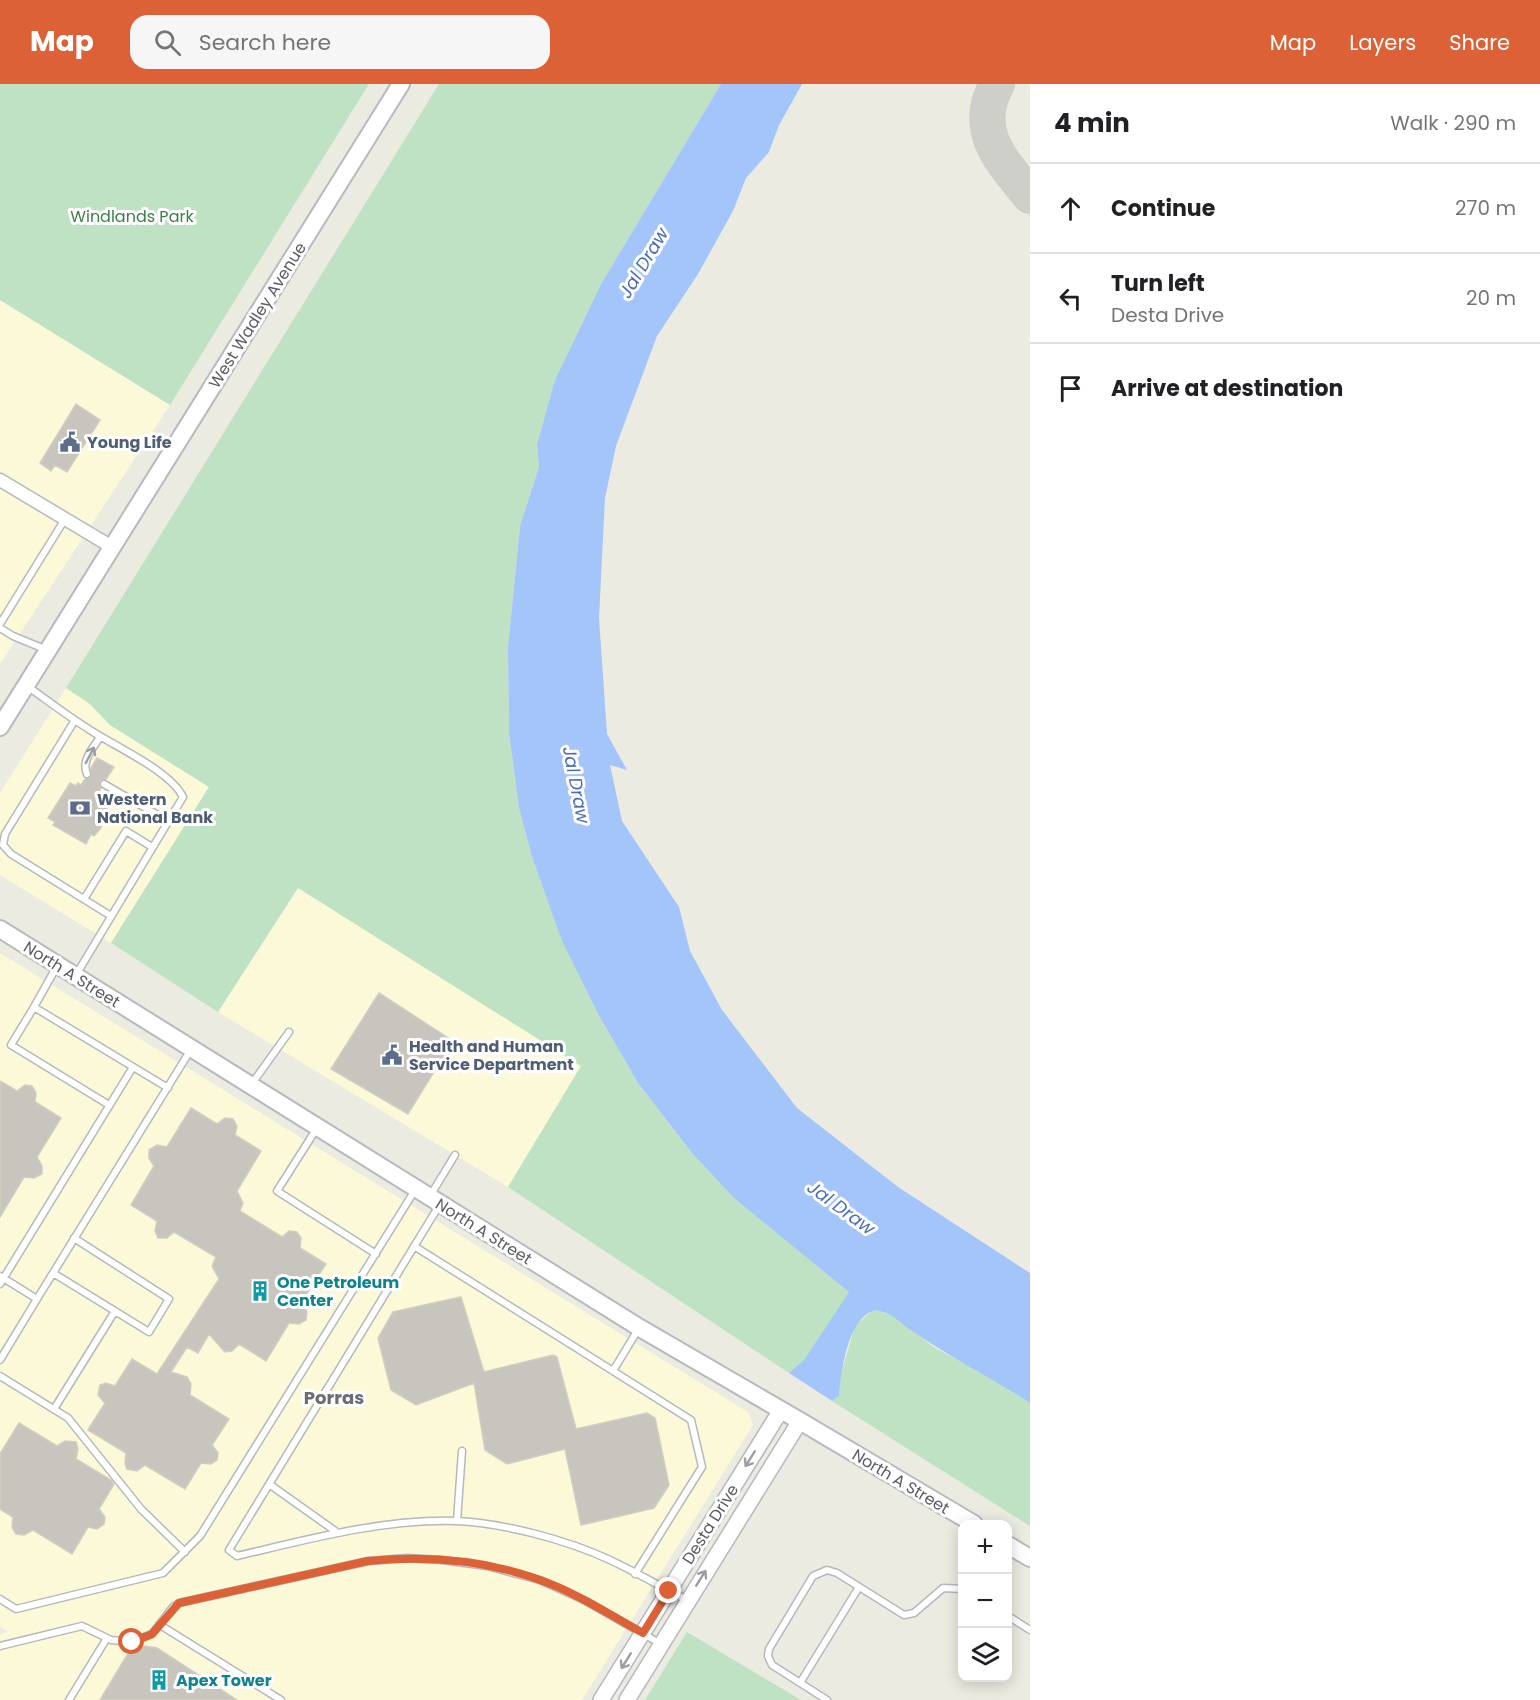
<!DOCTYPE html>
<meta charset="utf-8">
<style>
body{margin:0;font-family:Poppins,sans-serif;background:#f6f6f6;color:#202124}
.controls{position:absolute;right:18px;bottom:18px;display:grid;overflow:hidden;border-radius:12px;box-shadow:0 3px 15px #0003}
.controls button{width:54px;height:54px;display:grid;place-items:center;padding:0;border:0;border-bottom:2px solid #e0e0e0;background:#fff;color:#202124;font:30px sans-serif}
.stop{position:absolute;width:18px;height:18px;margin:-14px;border:4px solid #dc6136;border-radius:50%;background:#fff}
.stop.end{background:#dc6136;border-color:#fff;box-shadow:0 2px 6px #0008}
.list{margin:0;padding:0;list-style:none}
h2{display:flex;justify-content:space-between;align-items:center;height:78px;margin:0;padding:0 24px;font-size:26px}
h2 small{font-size:20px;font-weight:400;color:#757577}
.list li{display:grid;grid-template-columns:39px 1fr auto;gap:18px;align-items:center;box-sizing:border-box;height:90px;padding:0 24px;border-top:2px solid #e0e0e0}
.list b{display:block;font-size:22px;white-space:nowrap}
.list p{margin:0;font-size:20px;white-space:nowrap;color:#757577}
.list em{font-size:20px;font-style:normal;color:#757577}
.icon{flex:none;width:33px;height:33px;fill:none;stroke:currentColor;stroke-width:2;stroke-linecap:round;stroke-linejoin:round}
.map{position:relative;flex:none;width:1030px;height:1616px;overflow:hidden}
header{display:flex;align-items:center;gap:36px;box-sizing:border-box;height:84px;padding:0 30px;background:#dc6136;color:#fff}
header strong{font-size:28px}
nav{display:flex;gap:33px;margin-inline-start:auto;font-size:21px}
.search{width:420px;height:54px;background:#f6f6f6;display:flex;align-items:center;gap:15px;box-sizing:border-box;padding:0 21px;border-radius:18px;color:#757577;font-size:22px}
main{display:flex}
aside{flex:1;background:#fff}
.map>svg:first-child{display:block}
.commercial{fill:#fbf9d7}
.green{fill:#bfe2c5}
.water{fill:#a4c5f9}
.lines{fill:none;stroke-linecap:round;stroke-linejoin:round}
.taxiway{stroke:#cfcfca;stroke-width:36}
.building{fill:#c7c5be;stroke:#d0cec0;stroke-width:1.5}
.service-casing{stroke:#b7b8bd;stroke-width:9}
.minor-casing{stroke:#b7b8bd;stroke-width:15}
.tertiary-casing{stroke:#b7b8bd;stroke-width:18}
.secondary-casing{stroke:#b7b9bf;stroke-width:20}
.service{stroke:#fff;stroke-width:6}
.minor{stroke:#fff;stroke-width:12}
.tertiary{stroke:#fff;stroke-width:15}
.secondary{stroke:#fff;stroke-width:16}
.oneway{stroke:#9c9da0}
.route{stroke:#dc6136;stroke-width:8}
.labels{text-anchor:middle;stroke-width:6;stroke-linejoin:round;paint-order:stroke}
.park-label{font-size:16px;fill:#3a804a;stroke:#fff}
.street-label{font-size:16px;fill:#5a5c61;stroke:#fff}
.service-label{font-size:16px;font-weight:bold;fill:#4e5e75;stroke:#fff;text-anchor:start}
.culture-label{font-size:16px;font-weight:bold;fill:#0d838f;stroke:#fff;text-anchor:start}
.water-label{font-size:18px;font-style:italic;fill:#496cba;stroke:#fff}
.neighbourhood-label{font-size:18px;font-weight:bold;fill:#6b6d73;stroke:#fff}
</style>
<header>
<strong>Map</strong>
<div class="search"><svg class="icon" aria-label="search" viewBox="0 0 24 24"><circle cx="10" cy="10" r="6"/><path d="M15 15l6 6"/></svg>Search here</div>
<nav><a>Map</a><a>Layers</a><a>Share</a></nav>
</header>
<main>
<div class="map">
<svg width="1030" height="1616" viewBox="0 0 1030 1616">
<rect width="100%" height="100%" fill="#ecebe1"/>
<path class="commercial" d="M0,216L170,321L0,580Z
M66,604L90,620L110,641L209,703L111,859L0,791V709Z
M297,803L581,982L508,1103L218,928Z
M0,869L748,1328L753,1341L582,1616H0V1550L8,1548L0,1542Z"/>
<path class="green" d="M0,0H369L170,321L0,216Z
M439,0H721L601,200L555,296L537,360L539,383L520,442L508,563L509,649L519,724L532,773L562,856L598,930L638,999L692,1069L735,1115L850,1208L804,1276L789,1289L508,1103L581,982L298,804L218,928L111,859L209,703L110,641L90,620L66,604Z
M880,1226L900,1237L935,1264L991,1293L1030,1319V1442L832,1317L839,1312L841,1290L855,1242L872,1227Z
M687,1548L801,1616H645Z"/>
<path class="water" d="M721,0H802L779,41L769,68L746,94L733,127L698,190L657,252L616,362L605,414L599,534L607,650L627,686L610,681L622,737L679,823L690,867L722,926L797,1024L898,1103L1030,1189V1319C989,1292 945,1271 905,1242C898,1236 883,1224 873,1227C847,1236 841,1289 839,1312L832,1317L789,1289L804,1276L849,1208L735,1115L692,1069L638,999L598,930L562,857L532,773L519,724L509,649L508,563L520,442L539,383L537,360L555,296L601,200Z"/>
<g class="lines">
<path class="taxiway" d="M997,0C971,47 1002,77 1030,112"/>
</g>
<path class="building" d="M76,320L100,336L67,388L55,381L51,387L40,379Z
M97,674L114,683L106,695L100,697L99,701L101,704L97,711L106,716L104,719L109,721L105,727L108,729L100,745L94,752L91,750L86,760L53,741L55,738L48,734L70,699L76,702L78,699L81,701L85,695L91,693V684Z
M379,909L453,957L408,1030L331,985Z
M0,997L17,1007L25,1001L32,1002L36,1009L35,1018L61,1034L37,1073L42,1082V1090L34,1094L24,1093L0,1133Z
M191,1024L217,1040L225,1034L233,1035L237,1042L235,1051L261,1067L237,1107L243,1119L240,1127L282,1153L289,1147L297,1148L301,1154L300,1164L326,1180L301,1219L307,1228L306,1236L299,1240L289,1239L266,1277L239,1260L232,1267L225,1268L209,1250L198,1269L187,1263L171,1288L187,1293L191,1300L190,1311L229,1335L212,1361L218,1369L217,1376L211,1380L201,1379L185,1405L145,1381L137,1387L127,1385L125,1379L126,1369L88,1346L105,1319L98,1311L100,1301L106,1299L115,1302L132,1275L157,1290L219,1195L212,1182L216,1173L174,1148L167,1154H158L155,1147L157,1137L131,1121L154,1082L149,1074V1066L157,1061L167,1063Z
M461,1213L484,1288L553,1271L557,1273L576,1345L647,1329L655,1334L669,1401L654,1424L581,1441L565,1365L507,1380L485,1366L474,1299L416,1321L391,1306L378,1254L393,1228Z
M19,1339L57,1362L65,1357L76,1358L78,1365L76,1375L111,1396L114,1400L99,1425L105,1433L104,1440L97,1445L88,1443L72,1470L33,1446L24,1451L16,1450L12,1443L13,1433L0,1425V1370Z
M145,1562L157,1564L237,1616H100L127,1571L135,1564Z"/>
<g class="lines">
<g class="service-casing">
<path id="service" d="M0,540L65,435
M0,544L13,552L47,566
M27,602C47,616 66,631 87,644C113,662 170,686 183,713L76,891
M75,636L5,750L3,761L11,770L111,832
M87,690C81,677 93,664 100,653
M104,700L168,737
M84,815L126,747L152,763
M57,882L34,923L168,1004
M34,923L11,961L109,1021
M251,1001L289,948
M317,1044L277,1107L376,1170
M430,1112L455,1071
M440,1120L229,1466L237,1472C309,1455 382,1435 456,1437C504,1439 567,1456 610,1476C636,1488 661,1503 687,1516
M414,1162L691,1336L702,1383L635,1490
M53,1189L149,1248L169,1215L74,1154
M0,1192L37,1215L190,967
M0,1200L133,983
M0,1276L37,1215
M613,1287L639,1244
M0,1292L68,1334L141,1425L185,1468
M54,1325L115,1227
M269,1400L338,1449
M457,1437L462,1367
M0,1515L16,1525L163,1489L200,1452L415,1106
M1008,1532L1030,1546
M160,1541L281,1616
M0,1562L82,1542L111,1556L132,1558L152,1550L173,1523L179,1519L368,1477L407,1474L442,1476L487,1482L540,1496L586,1517L661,1560
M800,1599L859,1503
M69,1616L107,1554
M827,1616L772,1581L768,1572L769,1565L813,1492L827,1486L837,1489L904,1531L914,1529L943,1504L963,1505"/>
</g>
<g class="minor-casing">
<path id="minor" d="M0,396L112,463"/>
</g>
<g class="tertiary-casing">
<path id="tertiary" d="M601,1616L781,1326
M627,1616L800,1337"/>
</g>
<g class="secondary-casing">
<path id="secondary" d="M0,643L401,0
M0,845L640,1244L800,1337L974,1440
M1008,1461L1030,1474"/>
</g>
<use href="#service" class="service"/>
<use href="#minor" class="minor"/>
<use href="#tertiary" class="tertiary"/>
<use href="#secondary" class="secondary"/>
</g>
<defs><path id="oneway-shaft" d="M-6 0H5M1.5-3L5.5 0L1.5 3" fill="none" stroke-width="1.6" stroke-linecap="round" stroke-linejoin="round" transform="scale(1.5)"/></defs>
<g class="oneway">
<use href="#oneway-shaft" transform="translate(90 671) rotate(-62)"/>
<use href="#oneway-shaft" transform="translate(750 1375) rotate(122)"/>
<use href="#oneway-shaft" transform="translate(701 1494) rotate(-58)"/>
<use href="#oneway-shaft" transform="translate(626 1577) rotate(122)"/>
</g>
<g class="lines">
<path class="route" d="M132,1558L152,1550L179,1519L368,1477C430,1471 495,1477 553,1501C585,1514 613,1533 643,1549L669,1507"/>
</g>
<defs>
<g id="civic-bare" transform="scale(1.62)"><path d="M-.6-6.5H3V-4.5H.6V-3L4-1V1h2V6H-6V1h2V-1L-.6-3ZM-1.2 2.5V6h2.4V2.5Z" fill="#5c6f8a" stroke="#fff" stroke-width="2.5" paint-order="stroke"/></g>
<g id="bank-bare" transform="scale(1.62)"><path d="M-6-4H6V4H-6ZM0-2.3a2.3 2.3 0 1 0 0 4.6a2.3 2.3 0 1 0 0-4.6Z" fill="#5c6f8a" stroke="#fff" stroke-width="2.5" paint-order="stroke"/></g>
<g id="building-bare" transform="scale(1.62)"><path d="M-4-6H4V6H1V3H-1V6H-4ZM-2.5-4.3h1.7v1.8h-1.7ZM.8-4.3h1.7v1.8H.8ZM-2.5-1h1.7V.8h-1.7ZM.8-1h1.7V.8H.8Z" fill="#0f9aa8" stroke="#fff" stroke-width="2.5" paint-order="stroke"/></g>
</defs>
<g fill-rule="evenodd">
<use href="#civic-bare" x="70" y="358"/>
<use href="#bank-bare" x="80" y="724"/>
<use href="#civic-bare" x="392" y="971"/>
<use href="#building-bare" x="260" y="1207"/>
<use href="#building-bare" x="159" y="1596"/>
</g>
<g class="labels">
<g class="park-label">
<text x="132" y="138">Windlands Park</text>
</g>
<g class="street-label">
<text transform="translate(257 231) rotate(-58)" y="6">West Wadley Avenue</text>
<text transform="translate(72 890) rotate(32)" y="6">North A Street</text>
<text transform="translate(484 1147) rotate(32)" y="6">North A Street</text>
<text transform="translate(901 1397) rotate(31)" y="6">North A Street</text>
<text transform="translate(710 1440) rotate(-58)" y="6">Desta Drive</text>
</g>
<g class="service-label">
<text x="87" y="364">Young Life</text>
<text x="97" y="721">Western<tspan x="97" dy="18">National Bank</tspan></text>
<text x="409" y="968">Health and Human<tspan x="409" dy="18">Service Department</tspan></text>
</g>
<g class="culture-label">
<text x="277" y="1204">One Petroleum<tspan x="277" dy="18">Center</tspan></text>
<text x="176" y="1602">Apex Tower</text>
</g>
<g class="water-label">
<text transform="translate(644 179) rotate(-59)" y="6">Jal Draw</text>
<text transform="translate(576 701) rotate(79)" y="6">Jal Draw</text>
<text transform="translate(841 1124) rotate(36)" y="6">Jal Draw</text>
</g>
<g class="neighbourhood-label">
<text x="334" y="1320">Porras</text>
</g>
</g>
</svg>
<div class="controls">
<button>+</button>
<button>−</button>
<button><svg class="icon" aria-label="layers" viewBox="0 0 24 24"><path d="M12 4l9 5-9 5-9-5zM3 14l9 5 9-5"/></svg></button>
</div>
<div class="stop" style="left:132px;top:1558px"></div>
<div class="stop end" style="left:669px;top:1507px"></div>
</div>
<aside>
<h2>4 min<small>Walk · 290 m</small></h2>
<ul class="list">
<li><svg class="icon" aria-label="ahead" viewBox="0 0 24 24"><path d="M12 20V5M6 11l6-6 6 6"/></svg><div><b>Continue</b></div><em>270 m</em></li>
<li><svg class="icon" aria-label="left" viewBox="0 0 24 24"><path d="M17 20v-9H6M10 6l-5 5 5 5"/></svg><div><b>Turn left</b><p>Desta Drive</p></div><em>20 m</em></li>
<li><svg class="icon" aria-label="arrive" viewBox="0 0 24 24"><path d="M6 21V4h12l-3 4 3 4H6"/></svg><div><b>Arrive at destination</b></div></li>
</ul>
</aside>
</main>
